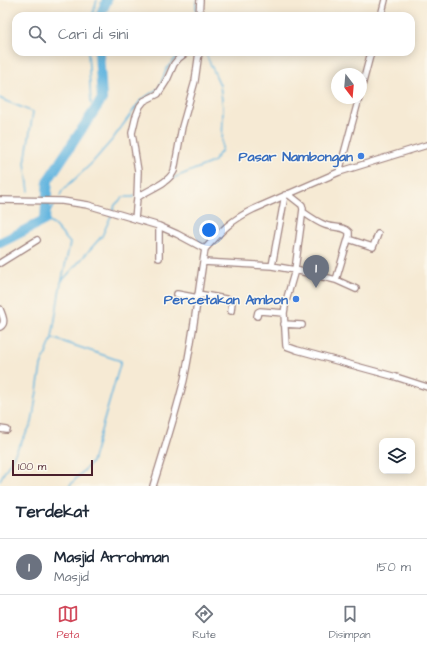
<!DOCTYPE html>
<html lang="id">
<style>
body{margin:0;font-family:"Architects Daughter",sans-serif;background:#f2f2f3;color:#1f2937}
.controls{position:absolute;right:12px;bottom:12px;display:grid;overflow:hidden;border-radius:8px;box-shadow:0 2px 10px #0003}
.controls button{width:36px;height:36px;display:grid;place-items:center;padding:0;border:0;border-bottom:1px solid #e0e1e3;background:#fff;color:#1f2937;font:20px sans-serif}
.compass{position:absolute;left:331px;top:68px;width:36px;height:36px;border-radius:50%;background:#fff;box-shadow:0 2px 10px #0003;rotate:164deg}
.scale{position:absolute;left:12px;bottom:10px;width:81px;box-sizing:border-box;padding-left:4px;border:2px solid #4a1f2b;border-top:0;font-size:11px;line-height:14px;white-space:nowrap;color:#4a1f2b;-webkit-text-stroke:3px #fbf7ec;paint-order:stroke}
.you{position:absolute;left:209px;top:230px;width:14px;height:14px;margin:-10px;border:3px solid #fff;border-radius:50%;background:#1a73e8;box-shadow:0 0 0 6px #1a73e833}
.badge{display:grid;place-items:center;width:26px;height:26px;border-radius:50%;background:#d1495b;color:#fff;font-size:13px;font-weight:700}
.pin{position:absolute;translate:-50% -33px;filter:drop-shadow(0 1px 2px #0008)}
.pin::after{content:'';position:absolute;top:21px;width:14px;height:12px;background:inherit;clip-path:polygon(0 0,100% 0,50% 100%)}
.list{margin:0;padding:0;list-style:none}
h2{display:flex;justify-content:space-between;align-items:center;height:52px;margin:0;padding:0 16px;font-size:17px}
h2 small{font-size:13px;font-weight:400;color:#747a83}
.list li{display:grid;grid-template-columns:26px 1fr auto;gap:12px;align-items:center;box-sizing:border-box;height:56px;padding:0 16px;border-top:1px solid #e0e1e3}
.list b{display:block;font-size:15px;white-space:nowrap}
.list p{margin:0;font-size:13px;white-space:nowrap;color:#747a83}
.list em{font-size:13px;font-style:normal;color:#747a83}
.icon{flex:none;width:22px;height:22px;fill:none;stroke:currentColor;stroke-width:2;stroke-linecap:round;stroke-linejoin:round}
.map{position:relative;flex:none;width:427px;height:486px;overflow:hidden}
.search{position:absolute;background:#fff;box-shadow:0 2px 10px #0003;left:12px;right:12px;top:12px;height:44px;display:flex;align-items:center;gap:10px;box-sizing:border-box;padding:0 14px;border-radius:12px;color:#747a83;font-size:15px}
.sheet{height:108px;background:#fff}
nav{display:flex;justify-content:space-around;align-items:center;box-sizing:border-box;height:56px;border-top:1px solid #e0e1e3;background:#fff;font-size:11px;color:#747a83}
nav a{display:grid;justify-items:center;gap:2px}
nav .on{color:#d1495b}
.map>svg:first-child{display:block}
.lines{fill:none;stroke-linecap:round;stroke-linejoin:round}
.stream{stroke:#63b5df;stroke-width:1.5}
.river{stroke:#63b5df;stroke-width:10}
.minor-casing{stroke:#a08480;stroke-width:8}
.minor{stroke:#fff;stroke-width:5.5}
.shop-dot{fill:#3f7fe0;stroke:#fbf7ec;stroke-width:1.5}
.labels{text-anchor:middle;stroke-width:3;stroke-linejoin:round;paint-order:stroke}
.shop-label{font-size:14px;font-weight:bold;fill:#366cbe;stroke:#fbf7ec;text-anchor:end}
</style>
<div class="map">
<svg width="427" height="486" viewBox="0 0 427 486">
<rect width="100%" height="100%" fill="#fbf7ec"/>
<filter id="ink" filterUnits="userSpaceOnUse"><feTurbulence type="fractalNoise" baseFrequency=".025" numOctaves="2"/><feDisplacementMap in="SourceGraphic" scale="8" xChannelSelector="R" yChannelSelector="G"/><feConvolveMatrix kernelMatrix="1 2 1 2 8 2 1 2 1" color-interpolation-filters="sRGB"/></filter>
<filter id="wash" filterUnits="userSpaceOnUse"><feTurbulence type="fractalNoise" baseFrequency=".012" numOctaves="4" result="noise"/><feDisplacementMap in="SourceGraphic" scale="16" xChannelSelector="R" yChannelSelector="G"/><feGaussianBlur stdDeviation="0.9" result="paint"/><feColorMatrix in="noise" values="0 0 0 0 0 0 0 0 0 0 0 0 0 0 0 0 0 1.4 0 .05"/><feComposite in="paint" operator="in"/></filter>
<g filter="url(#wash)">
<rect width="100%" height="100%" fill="#f6ead4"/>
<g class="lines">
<path class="stream" d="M92,16L97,0
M196,16V0
M88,52L91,104
M0,98L1,99L33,112L25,163L29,191
M171,179L213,162L222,150L223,108L220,85L205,52
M60,196L62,191L91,164L112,140L141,100L159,88L167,68L181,52
M54,205L45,220L54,225L70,243L62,280
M0,480L32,423L41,366L52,339
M69,486L92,462L121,361L52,338L61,282L102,236L111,216L115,205L123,197H133L135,196"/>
<path class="river" d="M100,16L107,0
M0,243L45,220L48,180L102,99L99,52"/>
</g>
</g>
<g filter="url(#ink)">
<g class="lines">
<g class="minor-casing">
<path id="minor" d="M199,16L200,0
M381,16L385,0
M361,90L371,52
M339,172L359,98
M288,194L302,205L303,209L295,270L286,301L284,313L286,346L297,350L396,377L427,387
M285,195L272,266L295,270L336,280L356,289
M137,198L138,171L132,133L136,116L140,106L144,101L158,94L167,80L174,64L179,58L187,52
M0,200L62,201L88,205L159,226L177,234L205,249
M303,212C310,217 317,222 325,225C333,228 344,226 349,232V236L336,280
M135,219L137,198C148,189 167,185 174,171L182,127L195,81L199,52
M348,239L373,247L378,234
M205,249C221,231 231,220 254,209L339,172L427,145
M159,258V226
M203,262L272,266
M0,263L37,240
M177,294L198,298
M198,294L231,300L232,302L231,311
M0,309C2,315 7,323 0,327
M257,316L258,312L260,311L284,313
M284,324L302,325
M0,429L7,430
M153,486C164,451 175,416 184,380C193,337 198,293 205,249"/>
</g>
<use href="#minor" class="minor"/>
</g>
</g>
<g class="shop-dot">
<circle cx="361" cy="156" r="4"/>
<circle cx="296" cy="299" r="4"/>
</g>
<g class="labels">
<g class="shop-label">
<text x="353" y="161">Pasar Nambongan</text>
<text x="288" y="304">Percetakan Ambon</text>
</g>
</g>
</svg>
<div class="controls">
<button><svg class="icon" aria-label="layers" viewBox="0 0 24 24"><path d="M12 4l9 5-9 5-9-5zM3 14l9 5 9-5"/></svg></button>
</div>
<svg class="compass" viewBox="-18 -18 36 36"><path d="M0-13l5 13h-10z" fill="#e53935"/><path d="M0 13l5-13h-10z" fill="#747a83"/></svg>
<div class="scale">100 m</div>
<div class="you"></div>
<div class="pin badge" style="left:316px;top:288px;background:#6b7280">1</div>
<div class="search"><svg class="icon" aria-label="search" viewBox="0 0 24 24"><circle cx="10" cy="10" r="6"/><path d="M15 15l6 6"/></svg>Cari di sini</div>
</div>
<section class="sheet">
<h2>Terdekat<small></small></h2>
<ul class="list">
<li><span class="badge" style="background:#6b7280">1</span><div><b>Masjid Arrohman</b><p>Masjid</p></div><em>150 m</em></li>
</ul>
</section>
<nav>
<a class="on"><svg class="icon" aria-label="map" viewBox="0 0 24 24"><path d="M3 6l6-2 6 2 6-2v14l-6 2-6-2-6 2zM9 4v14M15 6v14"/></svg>Peta</a>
<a><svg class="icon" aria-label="directions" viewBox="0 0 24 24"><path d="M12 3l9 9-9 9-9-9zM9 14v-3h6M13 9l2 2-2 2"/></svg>Rute</a>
<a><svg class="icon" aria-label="saved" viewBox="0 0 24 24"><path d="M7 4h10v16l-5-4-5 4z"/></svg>Disimpan</a>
</nav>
